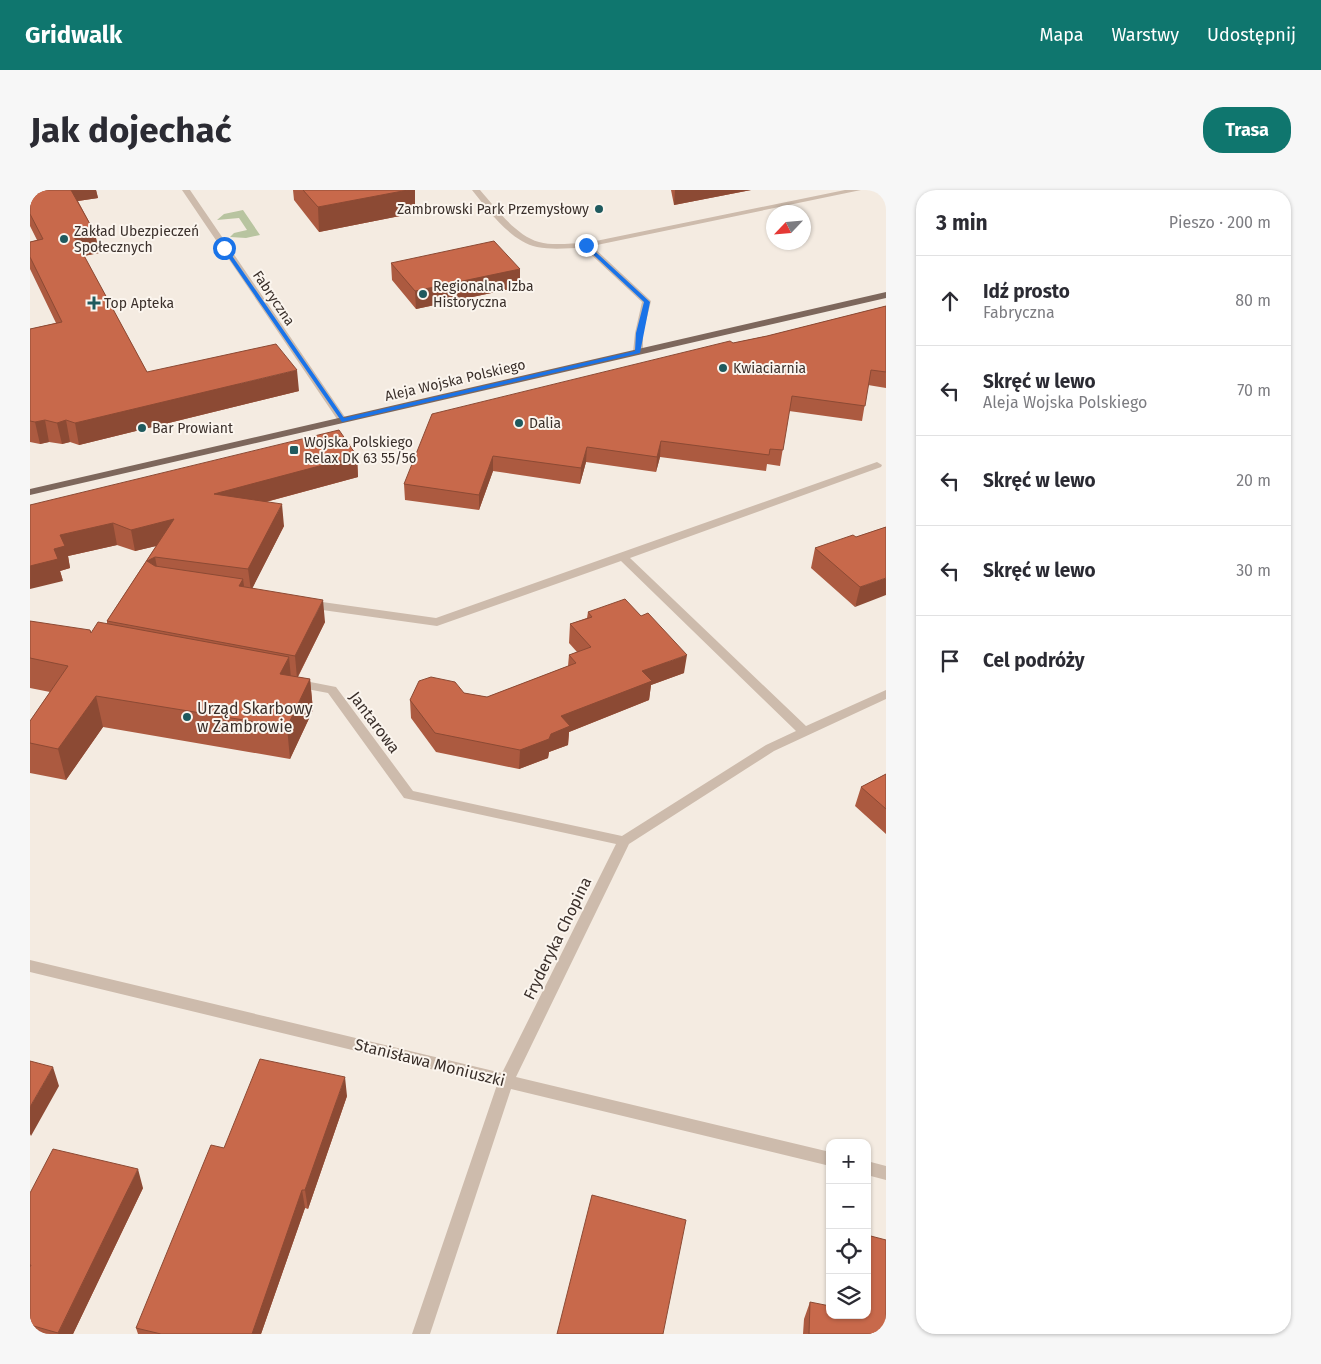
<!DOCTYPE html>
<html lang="pl">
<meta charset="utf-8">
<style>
body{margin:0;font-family:"Fira Sans",sans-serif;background:#f7f7f7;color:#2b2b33}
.controls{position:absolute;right:15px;bottom:15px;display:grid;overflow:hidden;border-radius:10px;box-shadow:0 1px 4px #0004}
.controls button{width:45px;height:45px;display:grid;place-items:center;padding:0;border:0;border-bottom:1px solid #e1e1e2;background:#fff;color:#2b2b33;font:25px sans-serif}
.compass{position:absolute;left:736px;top:15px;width:45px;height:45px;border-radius:50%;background:#fff;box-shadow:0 1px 4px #0004;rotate:244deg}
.stop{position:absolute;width:15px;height:15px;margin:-11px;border:4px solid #1a73e8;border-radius:50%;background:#fff}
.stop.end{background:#1a73e8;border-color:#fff;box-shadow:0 1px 5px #0008}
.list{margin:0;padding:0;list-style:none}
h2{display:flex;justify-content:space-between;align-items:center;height:65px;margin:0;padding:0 20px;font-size:21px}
h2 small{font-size:16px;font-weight:400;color:#7c7c81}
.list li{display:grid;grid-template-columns:32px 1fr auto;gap:15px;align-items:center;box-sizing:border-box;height:90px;padding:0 20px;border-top:1px solid #e1e1e2}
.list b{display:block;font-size:19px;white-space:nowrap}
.list p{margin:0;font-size:16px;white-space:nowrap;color:#7c7c81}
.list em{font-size:16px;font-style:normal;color:#7c7c81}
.icon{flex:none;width:28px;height:28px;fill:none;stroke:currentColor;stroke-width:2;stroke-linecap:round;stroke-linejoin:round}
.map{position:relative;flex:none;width:856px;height:1144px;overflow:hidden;border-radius:20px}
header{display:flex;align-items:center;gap:30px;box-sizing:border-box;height:70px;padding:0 25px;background:#0f766e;color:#fff}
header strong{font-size:24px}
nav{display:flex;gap:28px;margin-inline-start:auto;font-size:18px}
.intro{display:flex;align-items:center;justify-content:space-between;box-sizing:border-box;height:120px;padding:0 30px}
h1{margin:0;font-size:35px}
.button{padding:12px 22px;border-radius:20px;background:#0f766e;color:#fff;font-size:18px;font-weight:700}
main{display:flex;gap:30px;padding:0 30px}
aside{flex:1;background:#fff;border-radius:20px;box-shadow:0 1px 4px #0004}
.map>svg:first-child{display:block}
.green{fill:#b8c4a0}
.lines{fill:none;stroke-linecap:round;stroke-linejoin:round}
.minor{fill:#cdbbac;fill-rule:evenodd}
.major{fill:#7d675c;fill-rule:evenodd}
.wall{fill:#ac5a40}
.shaded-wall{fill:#8c4a34}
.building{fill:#c8694b;stroke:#8c4a34}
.route{fill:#1a73e8}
.poi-dot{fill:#1f5a5e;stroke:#fbf5ee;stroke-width:2}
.labels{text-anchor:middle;stroke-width:4;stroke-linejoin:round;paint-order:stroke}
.far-poi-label{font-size:14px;fill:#3b302b;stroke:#fbf5ee;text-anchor:start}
.far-street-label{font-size:14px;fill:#3b302b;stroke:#fbf5ee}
.poi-label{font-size:16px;fill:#3b302b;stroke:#fbf5ee;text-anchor:start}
.street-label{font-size:16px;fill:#3b302b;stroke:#fbf5ee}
</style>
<header>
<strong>Gridwalk</strong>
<nav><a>Mapa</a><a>Warstwy</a><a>Udostępnij</a></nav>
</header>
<div class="intro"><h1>Jak dojechać</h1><a class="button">Trasa</a></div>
<main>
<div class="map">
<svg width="856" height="1144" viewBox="0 0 856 1144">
<rect width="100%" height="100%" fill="#f4ebe1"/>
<path class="green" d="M213,20L230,45L216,48L200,47L204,43L217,40L209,28L187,30L194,24Z"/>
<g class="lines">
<path class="minor" d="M152,0H160L317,230L315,232H309Z
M442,0H450C466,18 485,45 509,52C523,56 541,53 556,53L815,0H831L562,56L621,111L613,143V162L608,165L603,162L605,143L612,112L554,58C538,58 522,60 507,57C480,51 458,20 442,0Z
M847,272L852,275L851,277L600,368L776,536L856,500V509L744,561L599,654L486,887L800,962V976L481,899L400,1144H382L467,895L0,782V770L472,883L586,654L374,608L298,503L261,496L259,493L261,490L265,489L306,497L383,601L592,646L736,555L766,541L591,371L407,436L278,418L272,414L278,410L406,428Z
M837,971L856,976V990L837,985Z"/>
<path class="major" d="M856,102V108L0,305V299Z"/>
</g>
<path class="wall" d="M0,0H66L68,8L48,11L65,43L69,63L54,66L117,182L269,201L49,255L40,252L32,254L19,252L10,254L0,252V139L26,133L0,79V52L7,50L0,36Z
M263,0H385V23L289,42L264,10Z
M641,0H721L644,15Z
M361,73L490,79V97L386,119L362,90Z
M856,116V198L838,195L832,231L759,221L750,276L737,274L736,281L630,267L626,282L556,272L550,294L463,281L449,320L375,310L374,294L703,153L737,146Z
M327,266L328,287L236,312L254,336L222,398L295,432L268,487L280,489L283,520L260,569L73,537L36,590L0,583V531L20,502L0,498V431L61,443L77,434V431L126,356L105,361L87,355L38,366L40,378L30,381L33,391L0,315Z
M856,337L825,417L781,378L785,358L826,347Z
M558,422L654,483L621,495L619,510L539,542L538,555L519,562L518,568L489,579L406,562L381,528L380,510L434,503L457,507L538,476L539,465L547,462L539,453L540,434L557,428Z
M856,584V644L825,616L831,597Z
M317,906L278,1019L275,1018L231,1144H108L106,1138L194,958Z
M113,998L43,1144H0V1003Z
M780,1112L856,1144H773L774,1129Z"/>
<path class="shaded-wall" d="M39,0H66L68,8L41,12Z
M378,0H385V23L289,42L288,17Z
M645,0H721L644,15Z
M65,43L69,63L48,67L44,47Z
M490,79V97L386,119L385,101Z
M267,180L269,201L49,255L45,233Z
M15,230L19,252L10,254L5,232Z
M36,230L40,252L32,254L27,233Z
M631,251L630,267L626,282L627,267Z
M557,257L556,272L550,294L551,278Z
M327,266L328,287L187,325L184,304Z
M463,266V281L449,320V305Z
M252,314L254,336L221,401L218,379Z
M144,329L147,351L105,361L101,340Z
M83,333L87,355L38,366L40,378L30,381L33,391L0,399V376L24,359L30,345Z
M125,367L129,388L117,371Z
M856,388V405L825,417L830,397Z
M213,389L216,410L209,396Z
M293,410L295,432L267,488L265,466Z
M657,465L654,483L621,495L619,510L539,542L538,555L519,562L518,568L489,579L490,560L531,526L612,481Z
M259,467L262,498L250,484Z
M280,489L283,520L260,569L257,537Z
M66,506L73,537L36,590L28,559Z
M23,877L29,896L1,946L0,944V917Z
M315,887L317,906L278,1019L275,1000Z
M108,979L113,998L43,1144H28Z
M272,1000L275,1018L231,1144H222Z"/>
<path class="building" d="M0,0H41L65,43L44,47L117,182L246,154L267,180L45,233L36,230L27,233L15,230L5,232L0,231V139L32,132L0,67V52L13,49L0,24Z
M273,0H378L288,17Z
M464,51L490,79L385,101L361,73Z
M856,116V182L841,180L835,216L762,206L753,260L740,259L739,265L631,251L627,267L557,257L551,278L463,266L449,305L374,294L402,224L700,151L703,153L737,146Z
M309,240L327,266L184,304L252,314L218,379L125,367L117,371L125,376L213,389L209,396L293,410L265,466L77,431L144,329L101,340L83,333L30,345L35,356L24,359L28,369L0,376V315Z
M856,337V388L830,397L785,358L823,345L826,347Z
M595,409L611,426L618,423L657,465L612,481L622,491L531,526L540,536L521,544L519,549L490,560L405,543L380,510L389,491L401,487L425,492L434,503L457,507L546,473L539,465L561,457L540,434L562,427L558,422Z
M0,431L60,440L61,443L68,432L259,467L250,484L280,489L257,537L66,506L28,559L0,553V531L38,476L0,468Z
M856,584V619L831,597Z
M230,869L315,887L275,1000H272L222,1144H131L106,1138L181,955L194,958Z
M0,871L23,877L0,917Z
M23,959L108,979L28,1143L0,1135V1077L1,1075H0V1003Z
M562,1005L656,1030L633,1144H527Z
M837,1045L856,1050V1144H779L780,1112L800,1116V1125H837Z"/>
<path class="route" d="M556,53L620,112L610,163L312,232L192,58L196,57L314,228L605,161L606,143L614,112L554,56Z"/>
<g class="poi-dot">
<circle cx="569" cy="19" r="5"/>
<circle cx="34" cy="49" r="5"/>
<circle cx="393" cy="104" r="5"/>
<path d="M61.5 105.5h5v5h5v5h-5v5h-5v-5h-5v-5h5z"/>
<circle cx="693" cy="178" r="5"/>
<circle cx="489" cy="233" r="5"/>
<circle cx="112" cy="238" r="5"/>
<rect x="259" y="255" width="10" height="10" rx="2.5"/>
<circle cx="157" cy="527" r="5"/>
</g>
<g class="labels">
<g class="far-poi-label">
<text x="559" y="24" text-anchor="end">Zambrowski Park Przemysłowy</text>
<text x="44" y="46">Zakład Ubezpieczeń<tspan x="44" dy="16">Społecznych</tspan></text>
<text x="403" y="101">Regionalna Izba<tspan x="403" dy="16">Historyczna</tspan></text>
<text x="74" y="118">Top Apteka</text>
<text x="703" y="183">Kwiaciarnia</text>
<text x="499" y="238">Dalia</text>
<text x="122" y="243">Bar Prowiant</text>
<text x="274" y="257">Wojska Polskiego<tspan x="274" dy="16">Relax DK 63 55/56</tspan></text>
</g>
<g class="far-street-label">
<text transform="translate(244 108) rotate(56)" y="5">Fabryczna</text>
<text transform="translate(425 190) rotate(-13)" y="5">Aleja Wojska Polskiego</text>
</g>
<g class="poi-label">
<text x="167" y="524">Urząd Skarbowy<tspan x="167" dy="18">w Zambrowie</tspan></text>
</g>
<g class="street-label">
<text transform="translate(345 532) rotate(53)" y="6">Jantarowa</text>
<text transform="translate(527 748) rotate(-64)" y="6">Fryderyka Chopina</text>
<text transform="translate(400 872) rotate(14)" y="6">Stanisława Moniuszki</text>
</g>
</g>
</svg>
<div class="controls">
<button>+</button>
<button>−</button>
<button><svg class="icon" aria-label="locate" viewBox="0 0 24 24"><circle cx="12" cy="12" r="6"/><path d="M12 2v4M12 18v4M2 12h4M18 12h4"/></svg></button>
<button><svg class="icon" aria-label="layers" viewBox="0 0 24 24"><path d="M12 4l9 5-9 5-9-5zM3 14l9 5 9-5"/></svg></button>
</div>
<svg class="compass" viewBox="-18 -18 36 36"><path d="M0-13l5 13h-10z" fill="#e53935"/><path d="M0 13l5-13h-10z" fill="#7c7c81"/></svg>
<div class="stop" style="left:194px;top:58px"></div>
<div class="stop end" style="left:556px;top:55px"></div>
</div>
<aside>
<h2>3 min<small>Pieszo · 200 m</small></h2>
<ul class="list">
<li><svg class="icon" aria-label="ahead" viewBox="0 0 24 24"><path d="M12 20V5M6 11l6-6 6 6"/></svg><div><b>Idź prosto</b><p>Fabryczna</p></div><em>80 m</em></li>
<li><svg class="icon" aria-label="left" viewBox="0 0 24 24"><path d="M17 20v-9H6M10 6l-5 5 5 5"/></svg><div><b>Skręć w lewo</b><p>Aleja Wojska Polskiego</p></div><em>70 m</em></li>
<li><svg class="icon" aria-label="left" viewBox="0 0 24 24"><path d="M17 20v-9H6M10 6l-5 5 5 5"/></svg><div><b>Skręć w lewo</b></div><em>20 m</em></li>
<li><svg class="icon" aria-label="left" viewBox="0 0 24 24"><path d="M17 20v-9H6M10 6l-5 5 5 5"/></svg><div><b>Skręć w lewo</b></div><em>30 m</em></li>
<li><svg class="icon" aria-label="arrive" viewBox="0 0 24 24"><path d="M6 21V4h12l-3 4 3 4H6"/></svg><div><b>Cel podróży</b></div></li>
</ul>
</aside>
</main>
